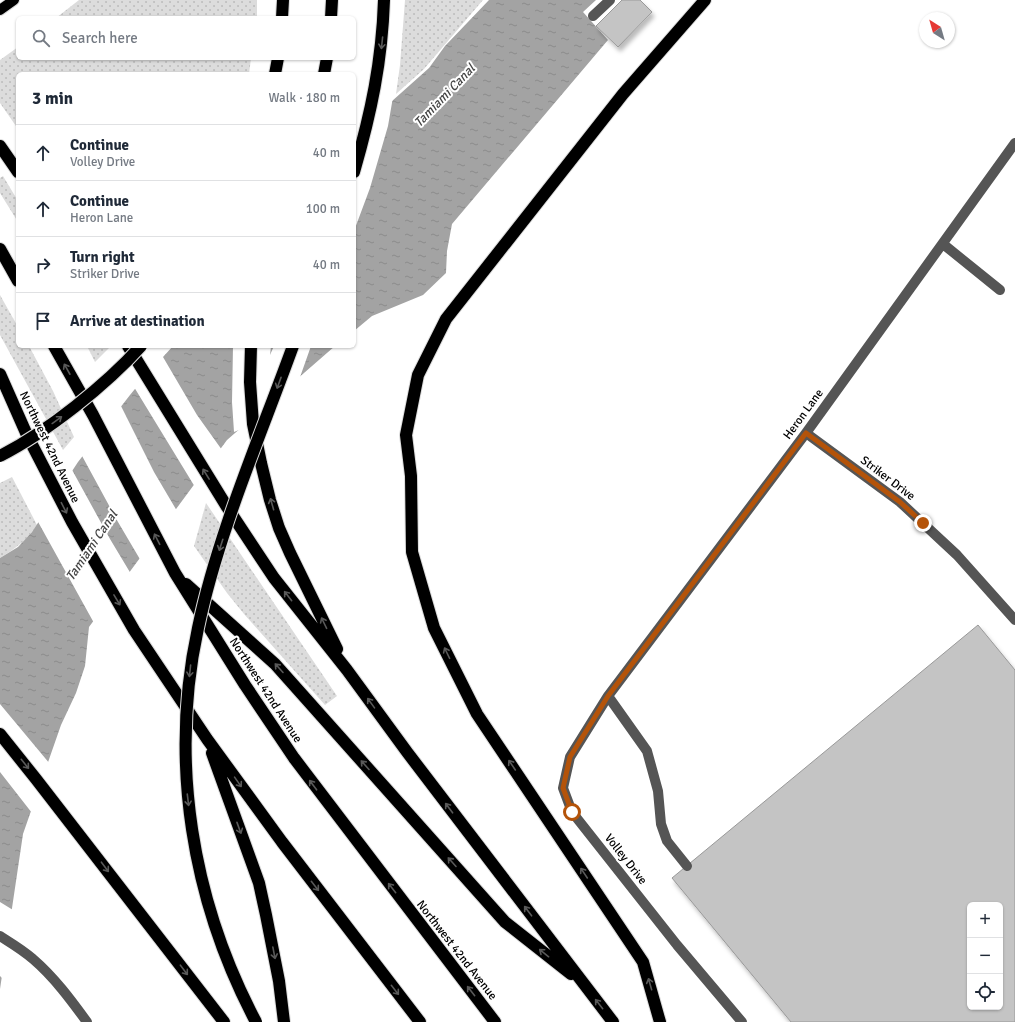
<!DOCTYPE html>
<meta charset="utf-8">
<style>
body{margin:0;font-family:Signika,sans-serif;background:#f6f6f7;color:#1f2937}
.controls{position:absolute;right:12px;bottom:12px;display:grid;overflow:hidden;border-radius:6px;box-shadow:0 1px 3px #0004}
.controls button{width:36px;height:36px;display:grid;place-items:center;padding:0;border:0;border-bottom:1px solid #e0e1e3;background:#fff;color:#1f2937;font:20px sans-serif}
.compass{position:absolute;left:919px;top:12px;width:36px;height:36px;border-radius:50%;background:#fff;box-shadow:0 1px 3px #0004;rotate:323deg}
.stop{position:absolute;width:12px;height:12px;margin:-9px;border:3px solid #b45309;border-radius:50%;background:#fff}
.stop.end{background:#b45309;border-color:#fff;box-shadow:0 1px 4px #0008}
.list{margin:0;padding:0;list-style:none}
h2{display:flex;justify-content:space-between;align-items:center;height:52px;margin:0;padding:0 16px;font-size:17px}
h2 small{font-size:13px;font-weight:400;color:#747a83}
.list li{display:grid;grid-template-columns:26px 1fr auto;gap:12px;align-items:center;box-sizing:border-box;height:56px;padding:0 16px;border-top:1px solid #e0e1e3}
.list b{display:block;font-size:15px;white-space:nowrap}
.list p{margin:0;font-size:13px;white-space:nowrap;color:#747a83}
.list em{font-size:13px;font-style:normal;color:#747a83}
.icon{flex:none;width:22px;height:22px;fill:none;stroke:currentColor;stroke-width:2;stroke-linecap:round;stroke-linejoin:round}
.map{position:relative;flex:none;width:1015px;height:1022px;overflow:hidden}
.search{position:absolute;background:#fff;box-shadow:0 1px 3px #0004;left:16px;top:16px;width:340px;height:44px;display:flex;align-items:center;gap:10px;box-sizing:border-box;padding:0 14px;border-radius:6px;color:#747a83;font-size:15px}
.panel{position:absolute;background:#fff;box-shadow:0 1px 3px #0004;left:16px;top:72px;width:340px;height:276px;border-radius:6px}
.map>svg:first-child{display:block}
.grass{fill:url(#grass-dots)}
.water{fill:url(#water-ripples)}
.pier{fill:#fff}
.building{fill:#c4c4c4;stroke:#999;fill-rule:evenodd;filter:url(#shadow)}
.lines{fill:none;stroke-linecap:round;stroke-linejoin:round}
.major-casing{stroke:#dbdbdb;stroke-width:12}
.highway-casing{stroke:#dbdbdb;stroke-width:14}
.minor{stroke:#555;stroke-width:10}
.major{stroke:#000;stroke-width:10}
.highway{stroke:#000;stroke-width:12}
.highway-bridge-casing{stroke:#dbdbdb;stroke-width:14;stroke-linecap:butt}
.highway-bridge{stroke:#000;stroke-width:12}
.oneway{stroke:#595959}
.route{stroke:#b45309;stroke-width:5}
.labels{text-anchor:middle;stroke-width:4;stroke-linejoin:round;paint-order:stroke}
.street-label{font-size:12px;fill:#000;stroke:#fff}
.water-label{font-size:13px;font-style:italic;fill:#444;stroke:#fff}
</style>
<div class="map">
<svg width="1015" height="1022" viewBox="0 0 1015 1022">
<defs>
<pattern id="grass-dots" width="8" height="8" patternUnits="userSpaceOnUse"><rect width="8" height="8" fill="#dcdcdc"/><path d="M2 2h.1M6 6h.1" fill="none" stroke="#bbb" stroke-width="1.8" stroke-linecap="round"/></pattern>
<pattern id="water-ripples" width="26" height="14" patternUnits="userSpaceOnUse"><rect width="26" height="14" fill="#a3a3a3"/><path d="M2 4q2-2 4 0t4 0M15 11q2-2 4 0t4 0" fill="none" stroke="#8b8b8b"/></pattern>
<filter id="shadow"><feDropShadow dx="2.5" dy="4.5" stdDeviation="2" flood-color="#0004"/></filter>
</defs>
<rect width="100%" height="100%" fill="#fff"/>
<path class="grass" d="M79,0H257V18H56Z
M405,0H483L424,69L396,94L400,65Z
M18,47V58H251L249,74H18V129L0,103V60Z
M3,176L18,201V222L0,193V178Z
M0,295L18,327V346H29L53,391L74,437L63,450L0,335Z
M87,346H111L95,362Z
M12,477L37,525C27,540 15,549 0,558V483Z
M206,503L337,696L325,705L244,614L227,593L194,546Z"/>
<path class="water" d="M489,0H596L583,12L608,40L452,224L447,251L446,273L423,295L372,316L354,331V135L429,68L445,46Z
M170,346H335L227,440L89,627L85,666L76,693L61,725L23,834L0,989V558L18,547L32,532L78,462L130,395Z"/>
<path class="pier" d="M393,97L388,126L370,188L354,231V132Z
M167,346H173L163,357L197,415L222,450L195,487L134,387Z
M233,346H271L270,355L274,346H311L299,380L244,428L234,432L232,402Z
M120,404L154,472L177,511L141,561L118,522L81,454Z
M71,468L110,539L131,574L94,623L37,520Z
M0,704L50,764L32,813L0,772Z
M0,902L13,910L3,979L0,976Z"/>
<path class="building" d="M622,0H640L652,12L618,47L596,26Z
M978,625L1015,670V1022H791L672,878ZM970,905H1000V1007H970Z"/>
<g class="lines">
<g class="major-casing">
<path id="major" d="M0,10L14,0"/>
</g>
<g class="highway-casing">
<path id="highway" d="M282,18L283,0
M331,18L332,0
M275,74L278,58
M324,74L327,58
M0,146L18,172
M354,172C371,113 382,62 384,0
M0,249L18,281
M54,346L93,415L175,573L245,685L294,758L495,1022
M128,346L227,507L274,578L347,670L407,752L613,1022
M251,346L250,382L253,424L261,463L270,500L279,528L290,553L337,649
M0,374L27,435L72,522L134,630L207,739L282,842L420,1022
M186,584L275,664L505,922L571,974
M0,734L36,779L224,1022
M212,753L259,883L266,915L279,981L284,1022
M660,1022L643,962L477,714L434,628L412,552L411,476L406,435L418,375L446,319L623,94L705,0"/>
</g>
<path class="minor" d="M593,16L610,0
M943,244L1000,290
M806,433L900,502L957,555L1015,620
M608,696L647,751L658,791L661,824L667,841L687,866
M0,936C11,943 23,950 33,959C54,977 71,1000 87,1022
M742,1022L677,945L572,812L563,788L570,757L608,696L806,433L1015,143"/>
<use href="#major" class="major"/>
<use href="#highway" class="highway"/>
<g class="highway-bridge-casing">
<path id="highway-bridge" d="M0,456C47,432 106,385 141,346
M256,1022C192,901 169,762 198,628C218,533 260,437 293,346"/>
</g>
<use href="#highway-bridge" class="highway-bridge"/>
</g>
<defs><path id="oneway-shaft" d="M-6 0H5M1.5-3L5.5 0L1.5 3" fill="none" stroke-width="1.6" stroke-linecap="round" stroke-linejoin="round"/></defs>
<g class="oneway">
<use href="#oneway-shaft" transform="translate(382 43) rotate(96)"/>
<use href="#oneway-shaft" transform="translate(67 369) rotate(-119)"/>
<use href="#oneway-shaft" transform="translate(279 383) rotate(110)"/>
<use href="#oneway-shaft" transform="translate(57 420) rotate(-36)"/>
<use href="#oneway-shaft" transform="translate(206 474) rotate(-122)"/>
<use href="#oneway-shaft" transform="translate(272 504) rotate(-106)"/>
<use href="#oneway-shaft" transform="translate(64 508) rotate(63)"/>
<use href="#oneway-shaft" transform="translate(157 539) rotate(-117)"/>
<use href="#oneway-shaft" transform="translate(221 545) rotate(108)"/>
<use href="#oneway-shaft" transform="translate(288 596) rotate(-128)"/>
<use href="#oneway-shaft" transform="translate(117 600) rotate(59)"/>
<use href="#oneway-shaft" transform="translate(324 623) rotate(-116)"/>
<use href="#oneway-shaft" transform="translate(447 653) rotate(-116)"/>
<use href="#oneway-shaft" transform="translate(279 668) rotate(-132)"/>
<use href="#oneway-shaft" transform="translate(190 671) rotate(96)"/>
<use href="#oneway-shaft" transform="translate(371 703) rotate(-126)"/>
<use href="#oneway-shaft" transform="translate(25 764) rotate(51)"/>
<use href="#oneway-shaft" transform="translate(365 765) rotate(-132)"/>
<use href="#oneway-shaft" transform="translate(512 765) rotate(-124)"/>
<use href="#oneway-shaft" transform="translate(238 782) rotate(55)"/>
<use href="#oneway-shaft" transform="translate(313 785) rotate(-127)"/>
<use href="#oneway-shaft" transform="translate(188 800) rotate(83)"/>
<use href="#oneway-shaft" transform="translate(449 808) rotate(-127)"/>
<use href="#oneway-shaft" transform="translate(239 828) rotate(70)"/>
<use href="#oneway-shaft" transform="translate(452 862) rotate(-132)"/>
<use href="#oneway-shaft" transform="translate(105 867) rotate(53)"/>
<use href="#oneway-shaft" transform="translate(584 873) rotate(-124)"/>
<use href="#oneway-shaft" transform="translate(315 886) rotate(52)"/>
<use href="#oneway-shaft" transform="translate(392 888) rotate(-128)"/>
<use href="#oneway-shaft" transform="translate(528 911) rotate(-127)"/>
<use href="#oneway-shaft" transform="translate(274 953) rotate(79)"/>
<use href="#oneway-shaft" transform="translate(544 953) rotate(-141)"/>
<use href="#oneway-shaft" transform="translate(184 970) rotate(53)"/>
<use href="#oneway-shaft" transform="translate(650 984) rotate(-106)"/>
<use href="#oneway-shaft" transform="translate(395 990) rotate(52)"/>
<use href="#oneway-shaft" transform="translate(471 991) rotate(-128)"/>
<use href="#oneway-shaft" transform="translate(599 1004) rotate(-128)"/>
</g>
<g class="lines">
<path class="route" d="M572,812L563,788L570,757L608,696L806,433L900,502L923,523"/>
</g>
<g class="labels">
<g class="street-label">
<text transform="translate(803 414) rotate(-54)" y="4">Heron Lane</text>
<text transform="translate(50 447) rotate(64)" y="4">Northwest 42nd Avenue</text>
<text transform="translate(888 478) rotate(37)" y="4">Striker Drive</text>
<text transform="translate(266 690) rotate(57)" y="4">Northwest 42nd Avenue</text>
<text transform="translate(626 859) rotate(52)" y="4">Volley Drive</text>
<text transform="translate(457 950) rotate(52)" y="4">Northwest 42nd Avenue</text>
</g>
<g class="water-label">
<text transform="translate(444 95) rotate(-46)" y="5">Tamiami Canal</text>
<text transform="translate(91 545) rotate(-56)" y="5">Tamiami Canal</text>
</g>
</g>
</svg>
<div class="controls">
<button>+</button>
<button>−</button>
<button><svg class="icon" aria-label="locate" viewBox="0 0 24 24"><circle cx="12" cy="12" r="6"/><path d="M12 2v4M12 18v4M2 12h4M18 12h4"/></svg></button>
</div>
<svg class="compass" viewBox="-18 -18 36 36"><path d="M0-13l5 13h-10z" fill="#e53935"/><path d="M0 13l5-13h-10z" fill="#747a83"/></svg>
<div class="stop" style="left:572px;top:812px"></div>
<div class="stop end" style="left:923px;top:523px"></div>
<div class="search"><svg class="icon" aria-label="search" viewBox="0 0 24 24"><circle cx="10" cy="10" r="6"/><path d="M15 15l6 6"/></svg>Search here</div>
<section class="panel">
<h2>3 min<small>Walk · 180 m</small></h2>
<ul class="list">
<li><svg class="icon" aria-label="ahead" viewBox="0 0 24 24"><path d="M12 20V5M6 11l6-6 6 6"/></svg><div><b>Continue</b><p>Volley Drive</p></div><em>40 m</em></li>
<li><svg class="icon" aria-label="ahead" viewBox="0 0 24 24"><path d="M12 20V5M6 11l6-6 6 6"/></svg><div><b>Continue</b><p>Heron Lane</p></div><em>100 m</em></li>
<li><svg class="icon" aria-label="right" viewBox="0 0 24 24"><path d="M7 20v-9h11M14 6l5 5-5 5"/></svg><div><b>Turn right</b><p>Striker Drive</p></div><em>40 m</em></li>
<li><svg class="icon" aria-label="arrive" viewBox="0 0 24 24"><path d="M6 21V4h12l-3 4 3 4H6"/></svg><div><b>Arrive at destination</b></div></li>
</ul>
</section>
</div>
